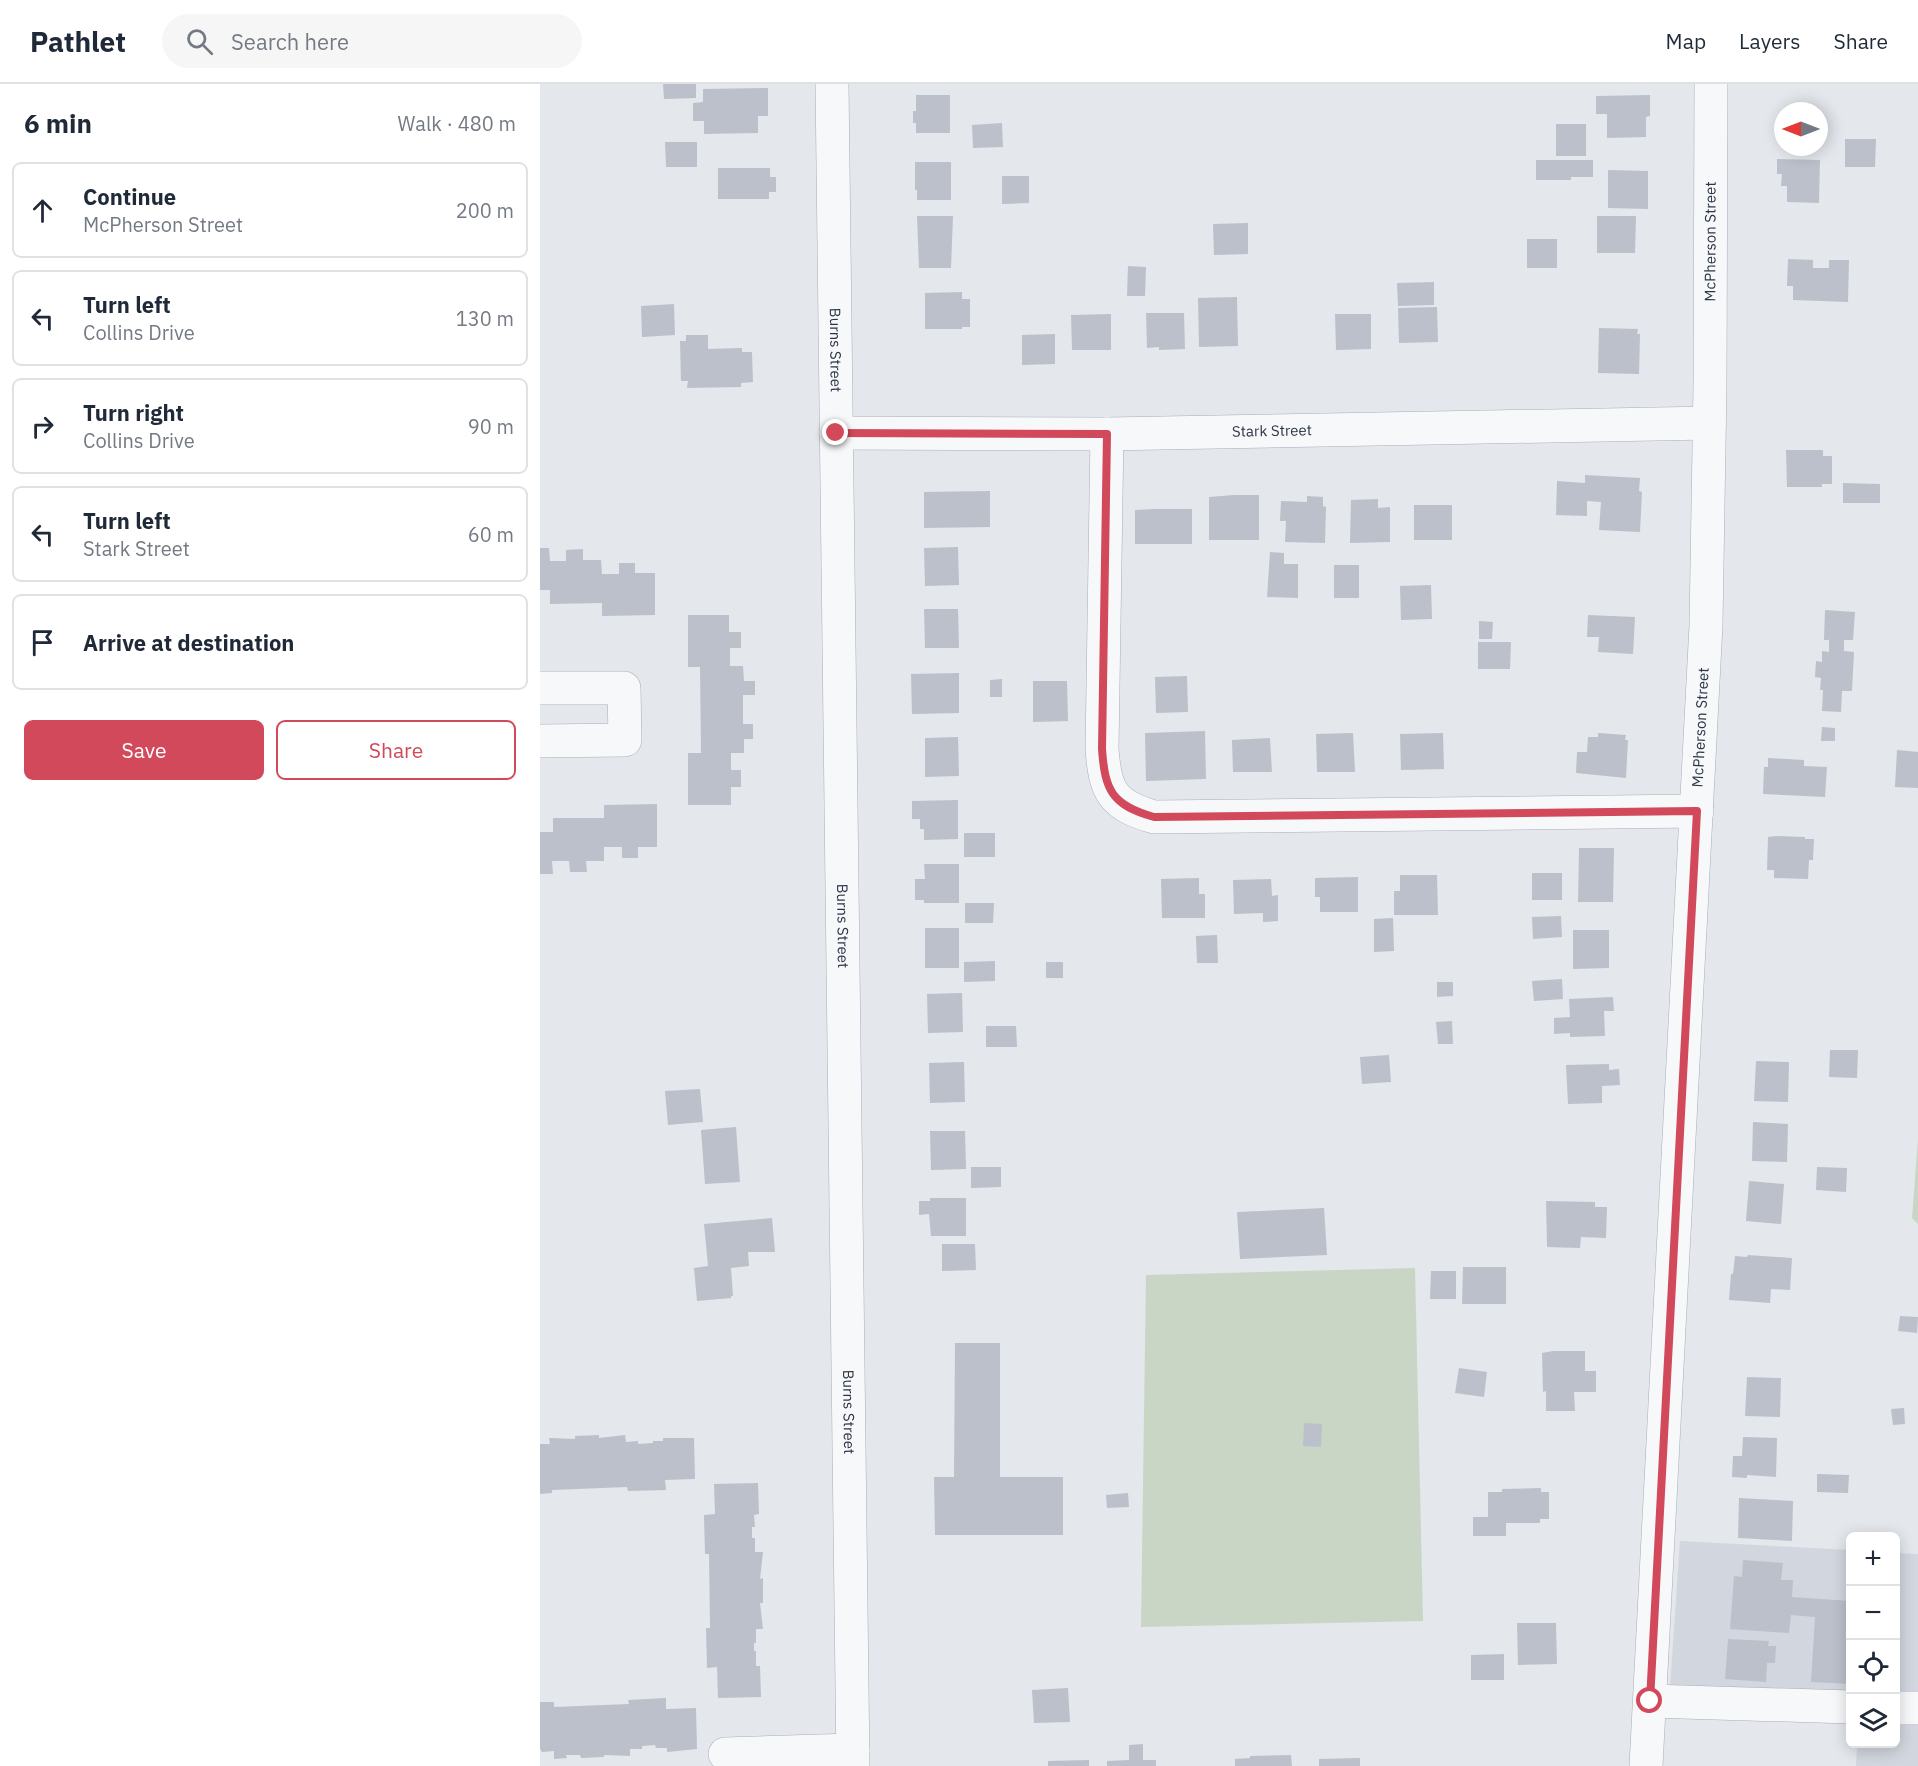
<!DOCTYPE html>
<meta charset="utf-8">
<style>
body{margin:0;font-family:"IBM Plex Sans",sans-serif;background:#f6f6f7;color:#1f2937}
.controls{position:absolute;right:18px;bottom:18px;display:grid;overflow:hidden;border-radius:9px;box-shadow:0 3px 15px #0003}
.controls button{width:54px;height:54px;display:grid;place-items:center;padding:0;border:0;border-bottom:2px solid #e0e1e3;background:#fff;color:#1f2937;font:30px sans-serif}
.compass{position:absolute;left:1234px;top:18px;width:54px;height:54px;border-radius:50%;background:#fff;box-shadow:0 3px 15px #0003;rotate:270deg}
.stop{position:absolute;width:18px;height:18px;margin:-14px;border:4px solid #d1495b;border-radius:50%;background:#fff}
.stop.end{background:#d1495b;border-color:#fff;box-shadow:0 2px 6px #0008}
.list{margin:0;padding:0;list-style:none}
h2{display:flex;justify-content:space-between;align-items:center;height:78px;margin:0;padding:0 24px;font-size:26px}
h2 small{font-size:20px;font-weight:400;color:#747a83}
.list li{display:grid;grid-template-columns:39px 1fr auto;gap:18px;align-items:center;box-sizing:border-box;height:96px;margin:0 12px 12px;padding:0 12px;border:2px solid #e0e1e3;border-radius:9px}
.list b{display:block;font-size:22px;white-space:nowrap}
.list p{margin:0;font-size:20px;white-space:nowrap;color:#747a83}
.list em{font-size:20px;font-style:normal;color:#747a83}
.actions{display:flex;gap:12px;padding:18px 24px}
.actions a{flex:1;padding:14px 0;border:2px solid #d1495b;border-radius:9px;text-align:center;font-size:21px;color:#d1495b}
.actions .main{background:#d1495b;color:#fff}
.icon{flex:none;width:33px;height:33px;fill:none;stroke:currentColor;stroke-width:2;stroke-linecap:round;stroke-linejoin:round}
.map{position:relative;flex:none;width:1378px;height:1682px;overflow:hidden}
header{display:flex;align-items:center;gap:36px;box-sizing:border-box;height:84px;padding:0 30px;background:#fff;border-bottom:2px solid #e0e1e3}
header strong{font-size:28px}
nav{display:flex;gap:33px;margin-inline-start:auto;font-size:21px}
.search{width:420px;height:54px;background:#f6f6f7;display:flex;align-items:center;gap:15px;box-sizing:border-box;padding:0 21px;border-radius:33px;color:#747a83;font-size:22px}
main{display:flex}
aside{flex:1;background:#fff}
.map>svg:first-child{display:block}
.built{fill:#d2d6de}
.green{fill:#c9d6c5}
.building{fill:#bbc0ca}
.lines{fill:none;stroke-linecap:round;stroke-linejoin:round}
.minor-casing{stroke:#a9aeb7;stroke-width:34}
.minor{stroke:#f7f8fa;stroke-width:33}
.route{stroke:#d1495b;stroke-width:8}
.labels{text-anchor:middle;stroke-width:4.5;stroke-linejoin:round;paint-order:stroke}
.street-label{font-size:15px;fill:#2b3445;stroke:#f4f6f9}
</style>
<header>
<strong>Pathlet</strong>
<div class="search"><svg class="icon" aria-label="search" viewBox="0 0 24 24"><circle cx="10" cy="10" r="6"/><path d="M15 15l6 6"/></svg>Search here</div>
<nav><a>Map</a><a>Layers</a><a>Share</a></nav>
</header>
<main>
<aside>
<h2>6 min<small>Walk · 480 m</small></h2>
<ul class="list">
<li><svg class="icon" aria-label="ahead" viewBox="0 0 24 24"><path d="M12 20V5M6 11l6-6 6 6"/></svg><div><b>Continue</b><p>McPherson Street</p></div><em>200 m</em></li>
<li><svg class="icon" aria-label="left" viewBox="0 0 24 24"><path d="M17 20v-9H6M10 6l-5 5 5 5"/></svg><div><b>Turn left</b><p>Collins Drive</p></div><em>130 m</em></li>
<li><svg class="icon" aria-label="right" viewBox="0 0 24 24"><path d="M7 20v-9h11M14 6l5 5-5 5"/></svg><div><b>Turn right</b><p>Collins Drive</p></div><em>90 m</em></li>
<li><svg class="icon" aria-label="left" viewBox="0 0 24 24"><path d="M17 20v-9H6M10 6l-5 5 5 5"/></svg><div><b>Turn left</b><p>Stark Street</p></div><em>60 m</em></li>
<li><svg class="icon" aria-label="arrive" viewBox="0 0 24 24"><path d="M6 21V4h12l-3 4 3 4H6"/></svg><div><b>Arrive at destination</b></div></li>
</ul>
<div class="actions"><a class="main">Save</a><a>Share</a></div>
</aside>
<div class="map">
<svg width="1378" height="1682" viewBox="0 0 1378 1682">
<rect width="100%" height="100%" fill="#e4e7ec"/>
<path class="built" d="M1140,1457L1310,1466V1638L1128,1633Z
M1356,1469L1378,1470V1682H1316L1317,1660H1356Z"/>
<path class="green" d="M1378,1055V1140L1372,1134Z
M875,1184L883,1537L601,1543L606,1191Z"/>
<path class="building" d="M123,0H156V14L124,15Z
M228,4V32H218V49L164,50V37H153V19L163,18V5Z
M376,11H410V49H376V39H373V27H376Z
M1110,11V32L1106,33V53L1067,54V30H1056V12Z
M462,39L463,63L433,64L432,41Z
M1016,40H1046V72H1016Z
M1305,55H1336L1335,83H1305Z
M125,58H157V83H126Z
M1237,75L1280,76L1279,119L1247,118V102H1241L1242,90H1237Z
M996,76H1053V93H1031V96H996Z
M375,78H411V116H377V106H375Z
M178,84H230V93H236V108H229V115H178Z
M1068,86L1108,87V125L1068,124Z
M462,92H489V119L462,120Z
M377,132H413L411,184H379Z
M1057,132H1096L1095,169H1057Z
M708,139V170L674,171L673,140Z
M987,155H1017V184H987Z
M1248,175L1273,176V184H1289V176H1309L1308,218L1253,216V202H1247Z
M588,182L606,183L605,212H587Z
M894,198V221L858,222L857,199Z
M422,208V215H430V243H422V245H385V209Z
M697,213L698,262L659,263L658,214Z
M134,220L135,251L102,253L101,222Z
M897,223L898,258L859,259L858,224Z
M606,229H644L645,265L619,266V263L607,264Z
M571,230V266H532L531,231Z
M795,230H831V265L796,266Z
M1059,244L1098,245L1097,250H1100L1099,290L1058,289Z
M515,250V280L482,281V251Z
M146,251H168V265L202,264V268H212L213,298L201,299V303L147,304L148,297H141L140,257H146Z
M1246,366H1283V372H1292V400H1282V403H1247Z
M1045,391L1100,394L1099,407L1102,408L1100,448L1059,446L1061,418L1047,417V432L1016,431L1017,397L1045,399Z
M1303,399L1340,400V419H1303Z
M450,407V443L384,444V408Z
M694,411H719V456H669V413Z
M767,412L783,413V422L786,423L785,459L745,458L746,437H740L741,417L767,418Z
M838,415V424L850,423V458L810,459L811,416Z
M874,421H912V456H874Z
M614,425H652V460H595V426Z
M418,463L419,501L385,502L384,464Z
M0,464H9L10,477H26V466L43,465V476H61L62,490H79V479H95V489H115V531L62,532V519L10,520V506H0Z
M730,468L744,469V480H758V514L727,513Z
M794,481H819V514H794Z
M891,501L892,535L861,536L860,502Z
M384,525H418L419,564H385Z
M1285,526L1315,528L1313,556H1304V567L1314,568L1312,607H1302L1301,628L1282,627L1283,606H1280L1281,594L1275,593L1276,577L1282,578V567L1289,568V556H1284Z
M148,531H189V548H201V564H190V582H203L204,597H215V611H203V640H213V655H204V669H191V686H201V703H191V721H148V669H161L160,583H148Z
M1048,531L1095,533L1093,570L1058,568L1059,553H1047Z
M939,537L953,538L952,555H939Z
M938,558H971L970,585H938Z
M419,589V629L372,630L371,590Z
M647,592L648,628L616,629L615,593Z
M462,595V613H450V596Z
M493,597H527L528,637L493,638Z
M1282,643L1295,644V657H1281Z
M665,647L666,695L606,697L605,649Z
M813,649L815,688H777L776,650Z
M903,649L904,685L861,686L860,650Z
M1058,649L1086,651L1085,656H1088L1086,694L1036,689L1037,668H1047L1048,653H1058Z
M418,653L419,692L385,693V654Z
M730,654L732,688H693L692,656Z
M1357,666L1378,668V704L1355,703Z
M1228,674L1264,676V682L1287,683L1285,713L1223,710L1224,683H1228Z
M418,716V755L384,756V745H380V735H372V717Z
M117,720V763H98V774H82V763H64V777H46L47,788H30L29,777H12L13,790H0V748H13V734H64V721Z
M424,749H455V773H424Z
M1236,752L1265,753V755H1274L1273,776H1269L1268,795L1234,794V786H1227L1228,753Z
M1039,764H1074L1073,818H1038Z
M384,780H419V819H384V816H375V795H385Z
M992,789H1022V816H992Z
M860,791H897L898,831H854V807H860Z
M818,793V828H780V813H775V794Z
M659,794V810H665V834H622L621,795Z
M731,795L732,812L738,811V837L723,838V829L694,830L693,796Z
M425,819H454L453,839H425Z
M1021,832L1022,853L993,855L992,833Z
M853,834L854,867L834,868V835Z
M385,844H419V884H385Z
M1033,846H1069V884L1033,885Z
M677,851L678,879H657L656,852Z
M455,877V897L424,898V878Z
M506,878H523V894H506Z
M1022,895L1023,915L994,917L992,897Z
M897,898H913V912L897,913Z
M422,909L423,948L388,949L387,910Z
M1073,913L1074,927H1064L1065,952L1030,953V949L1014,950V934L1030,933L1029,915Z
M912,937L913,960H898L896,938Z
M446,942H476L477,963H446Z
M1290,966H1318L1317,994L1289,993Z
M849,971L851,998L822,1000L820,973Z
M1216,977L1249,978L1248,1018L1214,1017Z
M424,978L425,1018L390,1019L389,979Z
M1069,980V986L1079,985L1080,1001L1062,1002V1019L1028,1020L1026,981Z
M160,1005L163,1038L128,1041L125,1007Z
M1213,1038L1248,1040L1247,1078L1212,1077Z
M196,1043L200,1098L165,1100L161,1046Z
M390,1047H425L426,1085L391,1086Z
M431,1083H461V1103L431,1104Z
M1277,1083L1307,1084L1306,1108L1276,1106Z
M1209,1097L1244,1100L1241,1140L1206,1137Z
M390,1114H426V1152H391L389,1130L379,1131V1117H390Z
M1006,1117L1055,1118V1123H1067L1066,1154L1041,1153L1040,1164L1007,1163Z
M784,1124L787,1171L700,1175L697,1128Z
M232,1134L235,1168H208L209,1182L191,1184L193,1212H191V1214L157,1217L154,1184L168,1182L164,1140Z
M402,1160H435L436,1186L402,1187Z
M1208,1171L1252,1174L1250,1206L1231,1205L1230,1219L1189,1216L1191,1190H1193L1195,1172L1207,1173Z
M923,1183H966V1220H922Z
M891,1187H916V1215H890Z
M1360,1232L1378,1233L1377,1249L1358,1247Z
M415,1259H460V1393H523V1451H395L394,1393H414Z
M1013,1267H1045V1287H1056V1308H1034L1035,1327H1006V1307L1003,1308L1002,1269Z
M919,1284L947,1288L944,1313L915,1309Z
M1207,1293L1241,1294L1240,1333L1205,1332Z
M1364,1324L1365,1340L1353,1341L1351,1325Z
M764,1339L782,1340L781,1363L763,1362Z
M59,1351V1354L85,1351L86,1358L98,1357V1360L113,1359V1357H123V1354H154L155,1395L125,1396L126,1406L88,1407L87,1403L12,1406V1409L0,1410V1360H10L9,1354L35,1355V1352Z
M1203,1353L1237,1354L1236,1393L1207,1391V1394L1192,1393L1193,1372H1202Z
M1277,1390L1309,1391L1308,1409L1277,1408Z
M218,1399L219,1430L214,1431L215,1443H212V1454H215V1468H223L220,1495L223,1494V1519H220L223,1545H216V1559H214V1567H216V1582H220L221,1613L178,1614L177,1583L167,1584L166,1544H170L169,1470H165L164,1431L175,1430L174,1400Z
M1001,1404V1408H1009V1435H1000V1439H966V1452H933V1433H948V1408H962V1405Z
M588,1409L589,1423L567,1424L566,1411Z
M1199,1414L1253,1417L1252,1457L1198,1454Z
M1203,1476L1243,1479L1241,1496H1253L1252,1513L1310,1517V1600L1271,1598L1275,1533L1251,1531L1249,1549L1190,1545L1194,1492L1202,1493Z
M977,1539H1016L1017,1580L978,1581Z
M1188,1555L1229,1557L1228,1562H1236L1235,1579H1227L1226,1598L1185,1595Z
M964,1570V1596H931V1571Z
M528,1604L530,1638L494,1639L492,1606Z
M126,1614V1625L156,1624L157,1665L127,1668V1664H116L115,1661L102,1662V1665H90V1672L64,1671V1673L41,1674L40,1671H26L27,1674L14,1675V1667L2,1668L0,1665V1618H14V1623L89,1620L88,1616Z
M603,1660V1676H616V1682H567V1677L589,1676V1661Z
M751,1671L752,1682H695V1675L710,1674V1672Z
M820,1674V1682H779V1675Z
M549,1676V1682H508V1677Z"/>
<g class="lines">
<g class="minor-casing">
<g id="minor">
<path id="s1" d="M292,0L313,1682"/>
<path id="s2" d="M296,349L567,350L1169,339"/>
<path d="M567,350L562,665C565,707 572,721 614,733L1157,727"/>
<path d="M0,604H84L85,656L0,657"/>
<path d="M1110,1617L1310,1623"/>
<path d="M1356,1624H1378"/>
<path d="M185,1670L313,1666"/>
<path id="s3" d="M1106,1682L1166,541L1170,302L1171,0"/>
</g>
</g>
<use href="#minor" class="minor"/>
</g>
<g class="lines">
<path class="route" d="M296,349L567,350L562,665C565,707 572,721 614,733L1157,727L1110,1617"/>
</g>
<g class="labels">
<g class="street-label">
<text dy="5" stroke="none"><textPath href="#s3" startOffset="1526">McPherson Street</textPath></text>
<text dy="5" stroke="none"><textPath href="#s1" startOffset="266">Burns Street</textPath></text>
<text dy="5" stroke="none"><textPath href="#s2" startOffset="436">Stark Street</textPath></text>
<text dy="5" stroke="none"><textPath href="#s3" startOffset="1040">McPherson Street</textPath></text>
<text dy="5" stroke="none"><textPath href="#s1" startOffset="842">Burns Street</textPath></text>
<text dy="5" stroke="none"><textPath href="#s1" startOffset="1328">Burns Street</textPath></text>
</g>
</g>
</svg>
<div class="controls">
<button>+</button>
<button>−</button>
<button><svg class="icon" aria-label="locate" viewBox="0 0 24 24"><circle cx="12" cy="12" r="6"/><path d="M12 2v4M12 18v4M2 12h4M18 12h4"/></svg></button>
<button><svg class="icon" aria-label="layers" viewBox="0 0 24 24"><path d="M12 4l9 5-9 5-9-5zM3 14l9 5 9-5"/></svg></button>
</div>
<svg class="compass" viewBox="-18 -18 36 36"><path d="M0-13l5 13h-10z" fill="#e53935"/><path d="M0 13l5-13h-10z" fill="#747a83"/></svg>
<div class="stop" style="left:1110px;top:1617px"></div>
<div class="stop end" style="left:296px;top:349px"></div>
</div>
</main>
